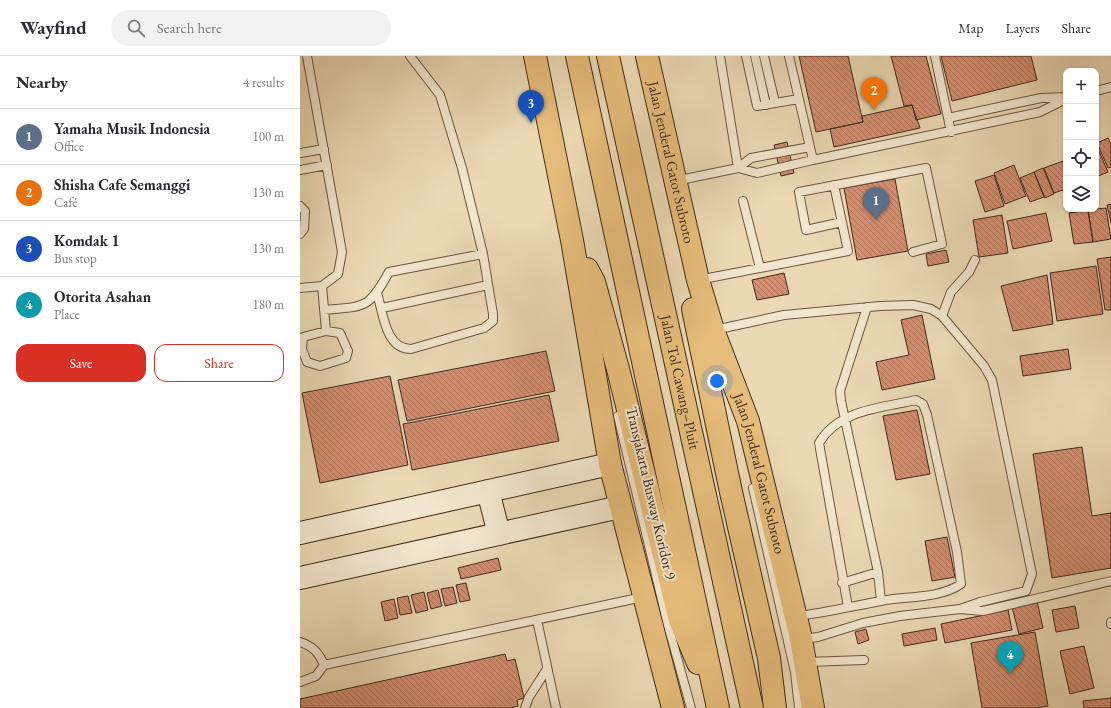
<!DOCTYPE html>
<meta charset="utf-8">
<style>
body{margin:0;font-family:"EB Garamond",serif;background:#f2f2f3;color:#2b2b33}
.controls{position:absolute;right:12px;top:12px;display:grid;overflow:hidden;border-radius:8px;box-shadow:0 1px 3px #0004}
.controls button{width:36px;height:36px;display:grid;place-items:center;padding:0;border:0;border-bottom:1px solid #e1e1e2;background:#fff;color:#2b2b33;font:20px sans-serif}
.you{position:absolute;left:417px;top:325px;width:14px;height:14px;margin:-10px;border:3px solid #fff;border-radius:50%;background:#1a73e8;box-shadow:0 0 0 6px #1a73e833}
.badge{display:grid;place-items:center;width:26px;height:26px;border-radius:50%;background:#d93025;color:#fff;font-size:13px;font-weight:700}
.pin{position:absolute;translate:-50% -33px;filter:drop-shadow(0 1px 2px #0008)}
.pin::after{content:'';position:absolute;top:21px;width:14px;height:12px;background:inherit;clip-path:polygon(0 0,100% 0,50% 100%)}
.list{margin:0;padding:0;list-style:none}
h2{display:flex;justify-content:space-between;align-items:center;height:52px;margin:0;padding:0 16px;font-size:17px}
h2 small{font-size:13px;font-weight:400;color:#7c7c81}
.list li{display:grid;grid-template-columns:26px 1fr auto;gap:12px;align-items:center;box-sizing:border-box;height:56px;padding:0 16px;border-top:1px solid #e1e1e2}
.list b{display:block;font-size:15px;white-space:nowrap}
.list p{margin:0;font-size:13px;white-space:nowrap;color:#7c7c81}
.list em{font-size:13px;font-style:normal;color:#7c7c81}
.actions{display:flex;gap:8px;padding:12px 16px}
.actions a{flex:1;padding:9px 0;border:1px solid #d93025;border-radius:12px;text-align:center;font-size:14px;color:#d93025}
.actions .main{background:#d93025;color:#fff}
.icon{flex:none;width:22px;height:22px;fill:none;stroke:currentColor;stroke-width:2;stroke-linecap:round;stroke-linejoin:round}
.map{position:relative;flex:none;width:811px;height:652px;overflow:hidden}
header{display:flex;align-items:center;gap:24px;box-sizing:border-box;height:56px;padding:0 20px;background:#fff;border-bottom:1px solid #e1e1e2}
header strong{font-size:19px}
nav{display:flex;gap:22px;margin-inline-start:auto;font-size:14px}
.search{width:280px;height:36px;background:#f2f2f3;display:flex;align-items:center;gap:10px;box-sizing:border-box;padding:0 14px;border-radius:22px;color:#7c7c81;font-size:15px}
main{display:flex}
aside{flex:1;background:#fff}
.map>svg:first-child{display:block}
.building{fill:url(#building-back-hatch);stroke:#422919}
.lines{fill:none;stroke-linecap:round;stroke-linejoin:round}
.lane-casing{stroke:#6c5540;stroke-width:10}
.secondary-casing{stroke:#422919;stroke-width:24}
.highway-casing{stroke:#422919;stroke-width:24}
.lane{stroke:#f2e6ce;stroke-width:8}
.secondary{stroke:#f2e6ce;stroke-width:22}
.highway{stroke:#e6bc7a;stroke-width:22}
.labels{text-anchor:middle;stroke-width:4;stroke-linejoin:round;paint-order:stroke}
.street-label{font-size:15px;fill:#422919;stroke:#f2e6ce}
</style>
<header>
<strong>Wayfind</strong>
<div class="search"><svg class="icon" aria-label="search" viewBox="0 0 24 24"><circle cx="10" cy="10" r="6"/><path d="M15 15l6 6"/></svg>Search here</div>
<nav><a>Map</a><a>Layers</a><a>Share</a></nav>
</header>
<main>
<aside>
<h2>Nearby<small>4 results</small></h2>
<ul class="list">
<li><span class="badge" style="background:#5c6f8a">1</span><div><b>Yamaha Musik Indonesia</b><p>Office</p></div><em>100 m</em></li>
<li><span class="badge" style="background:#e8710a">2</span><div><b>Shisha Cafe Semanggi</b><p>Café</p></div><em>130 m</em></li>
<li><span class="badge" style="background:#1a4fb4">3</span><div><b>Komdak 1</b><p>Bus stop</p></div><em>130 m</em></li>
<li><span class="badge" style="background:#0f9aa8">4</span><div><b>Otorita Asahan</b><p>Place</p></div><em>180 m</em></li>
</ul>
<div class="actions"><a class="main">Save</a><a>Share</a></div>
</aside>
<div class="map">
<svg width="811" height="652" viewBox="0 0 811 652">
<defs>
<pattern id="building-back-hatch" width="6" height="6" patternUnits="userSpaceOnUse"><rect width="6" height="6" fill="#d58e70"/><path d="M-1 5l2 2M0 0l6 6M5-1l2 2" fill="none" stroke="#ae745b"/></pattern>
</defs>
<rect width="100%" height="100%" fill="#ebd9b4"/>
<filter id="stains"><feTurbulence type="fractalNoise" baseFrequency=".005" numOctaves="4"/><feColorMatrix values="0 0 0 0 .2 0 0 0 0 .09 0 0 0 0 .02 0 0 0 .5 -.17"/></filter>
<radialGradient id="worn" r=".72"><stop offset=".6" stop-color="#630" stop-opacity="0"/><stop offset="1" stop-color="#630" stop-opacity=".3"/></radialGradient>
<path class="building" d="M499,0H548L563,66L516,76Z
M591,0H626L641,58L616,64L612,49L604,50Z
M641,0H731L737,24L652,45Z
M612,49L620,72L534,91L530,73L563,66L562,60Z
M808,82L811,88V111L808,112L797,87Z
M487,86L494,117L481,120L474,89Z
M796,88L808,116L796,121Z
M766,104V133L754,137L744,112Z
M714,109L726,140L705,148L694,117Z
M743,112L754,138L745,142L734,116Z
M734,116L744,141L730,146L720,122Z
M694,119L704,150L685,156L675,125Z
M595,123L608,195L557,204L544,132Z
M811,148V167L807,149Z
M806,152L811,183L793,186L788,154Z
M788,154L793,186L774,188L769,157Z
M746,157L752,185L713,193L707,165Z
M702,159L708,197L679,201L673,164Z
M646,194L649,206L628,210L626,198Z
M811,201V254H805L797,203Z
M796,210L803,258L757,265L750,217Z
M484,217L489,238L457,244L452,224Z
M747,219L753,268L713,275L701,230Z
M622,259L635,323L582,334L576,306L609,299L601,264Z
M768,293L771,313L723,320L720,300Z
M246,295L255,335L107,365L98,324Z
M90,320L108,409L20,427L2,337Z
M249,339L259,385L112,414L103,368Z
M617,354L630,418L596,424L583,360Z
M782,391L792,460L811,457V512L752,522L733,398Z
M647,481L655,521L632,525L625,485Z
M198,502L201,514L161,523L158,512Z
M166,527L170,544L160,546L156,529Z
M153,531L157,547L145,550L141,533Z
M138,534L142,550L131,553L127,537Z
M124,536L128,554L116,557L111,539Z
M108,540L112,557L100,559L97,542Z
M94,543L98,562L85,565L81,546Z
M737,545L743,572L719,578L712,551Z
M775,550L779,572L756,576L752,554Z
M708,554L712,574L645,587L641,568Z
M635,572L637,584L604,590L602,578Z
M566,573L569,584L558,588L555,576Z
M735,576L748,650L736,652H682L671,587Z
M784,590L794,632L770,638L760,595Z
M205,598L207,605L215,603L224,642L217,644L218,650L211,652H0V643Z
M811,642V652H784L783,645Z"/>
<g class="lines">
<g class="lane-casing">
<path id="lane" d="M420,0L438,112L451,102L510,91
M446,0L457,50L475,47
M455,0L466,49
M464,0L475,47L499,43
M489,0L513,104L740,56L766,43
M635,0L651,76
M796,35L811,31
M648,62L741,42L766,41
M0,97L24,93
M0,114L27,109
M375,125L438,112L457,117L513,104
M443,145L460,212
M0,150L5,155L4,173L0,178
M542,166L506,174L499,136L626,112L642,188L613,196
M398,224L548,195L534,129
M22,230L26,275
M0,232L22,230L38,218L42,196L7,0
M77,237C83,256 85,293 111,293L184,272L193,265V258L183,198
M567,251L540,335L541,345L578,516L581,545
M82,252L188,229
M24,254C65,250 68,254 89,216L183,198L162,112L140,39L110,0
M642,260L651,236L669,216L675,204
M414,274L484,259L580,250L613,249L631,253L642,260L684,310L692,324L732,518L726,535L680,546L660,553
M26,275L40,277L48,295L46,302L20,310L7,306L2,293L3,281Z
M318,360L368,569L391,652
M453,432L495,616L499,652
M542,527L578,516
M497,560C525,557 553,550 581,545C606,540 639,543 661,528L657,496L627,359L623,348L616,344C582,352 539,353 519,387L548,551
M237,564L256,652
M811,566V568
M501,583L518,581L563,567L600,560L660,553L683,555L811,525
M0,586C13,590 19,597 24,609
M507,606L564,604
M0,626L16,620L24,609L343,541
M225,652L229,641L247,613"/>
</g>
<g class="secondary-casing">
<path id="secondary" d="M188,435L199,478
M0,477L310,408
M0,522L320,451"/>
</g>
<g class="highway-casing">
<g id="highway">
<path d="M235,0L272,184L310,408L373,652"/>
<path d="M277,0L418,652"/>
<path id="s1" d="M308,0L452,652"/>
<path id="s2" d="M347,0L398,224L413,274L448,365L500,578L513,652"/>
<path d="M287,213L294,226L318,313L380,564L398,607"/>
<path d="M393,253L431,436L469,602L475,652"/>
</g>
</g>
<use href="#lane" class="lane"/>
<use href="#secondary" class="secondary"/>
<use href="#highway" class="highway"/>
</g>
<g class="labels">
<g class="street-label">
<text dy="5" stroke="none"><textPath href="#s2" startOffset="109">Jalan Jenderal Gatot Subroto</textPath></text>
<text dy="5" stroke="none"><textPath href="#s1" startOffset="334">Jalan Tol Cawang–Pluit</textPath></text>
<text dy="5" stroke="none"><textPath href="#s2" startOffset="433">Jalan Jenderal Gatot Subroto</textPath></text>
<text transform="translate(351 437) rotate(77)" y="5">Transjakarta Busway Koridor 9</text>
</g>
</g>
<rect width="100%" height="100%" filter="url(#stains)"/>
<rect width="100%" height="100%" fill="url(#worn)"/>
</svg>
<div class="controls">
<button>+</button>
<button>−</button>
<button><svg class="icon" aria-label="locate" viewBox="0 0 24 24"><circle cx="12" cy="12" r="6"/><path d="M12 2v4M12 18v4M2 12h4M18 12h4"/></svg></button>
<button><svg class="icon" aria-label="layers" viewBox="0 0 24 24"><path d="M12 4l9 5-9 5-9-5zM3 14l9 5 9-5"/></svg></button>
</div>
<div class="you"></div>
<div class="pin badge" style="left:576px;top:164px;background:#5c6f8a">1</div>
<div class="pin badge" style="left:574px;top:54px;background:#e8710a">2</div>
<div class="pin badge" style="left:231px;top:67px;background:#1a4fb4">3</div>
<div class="pin badge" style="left:710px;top:618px;background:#0f9aa8">4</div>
</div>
</main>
